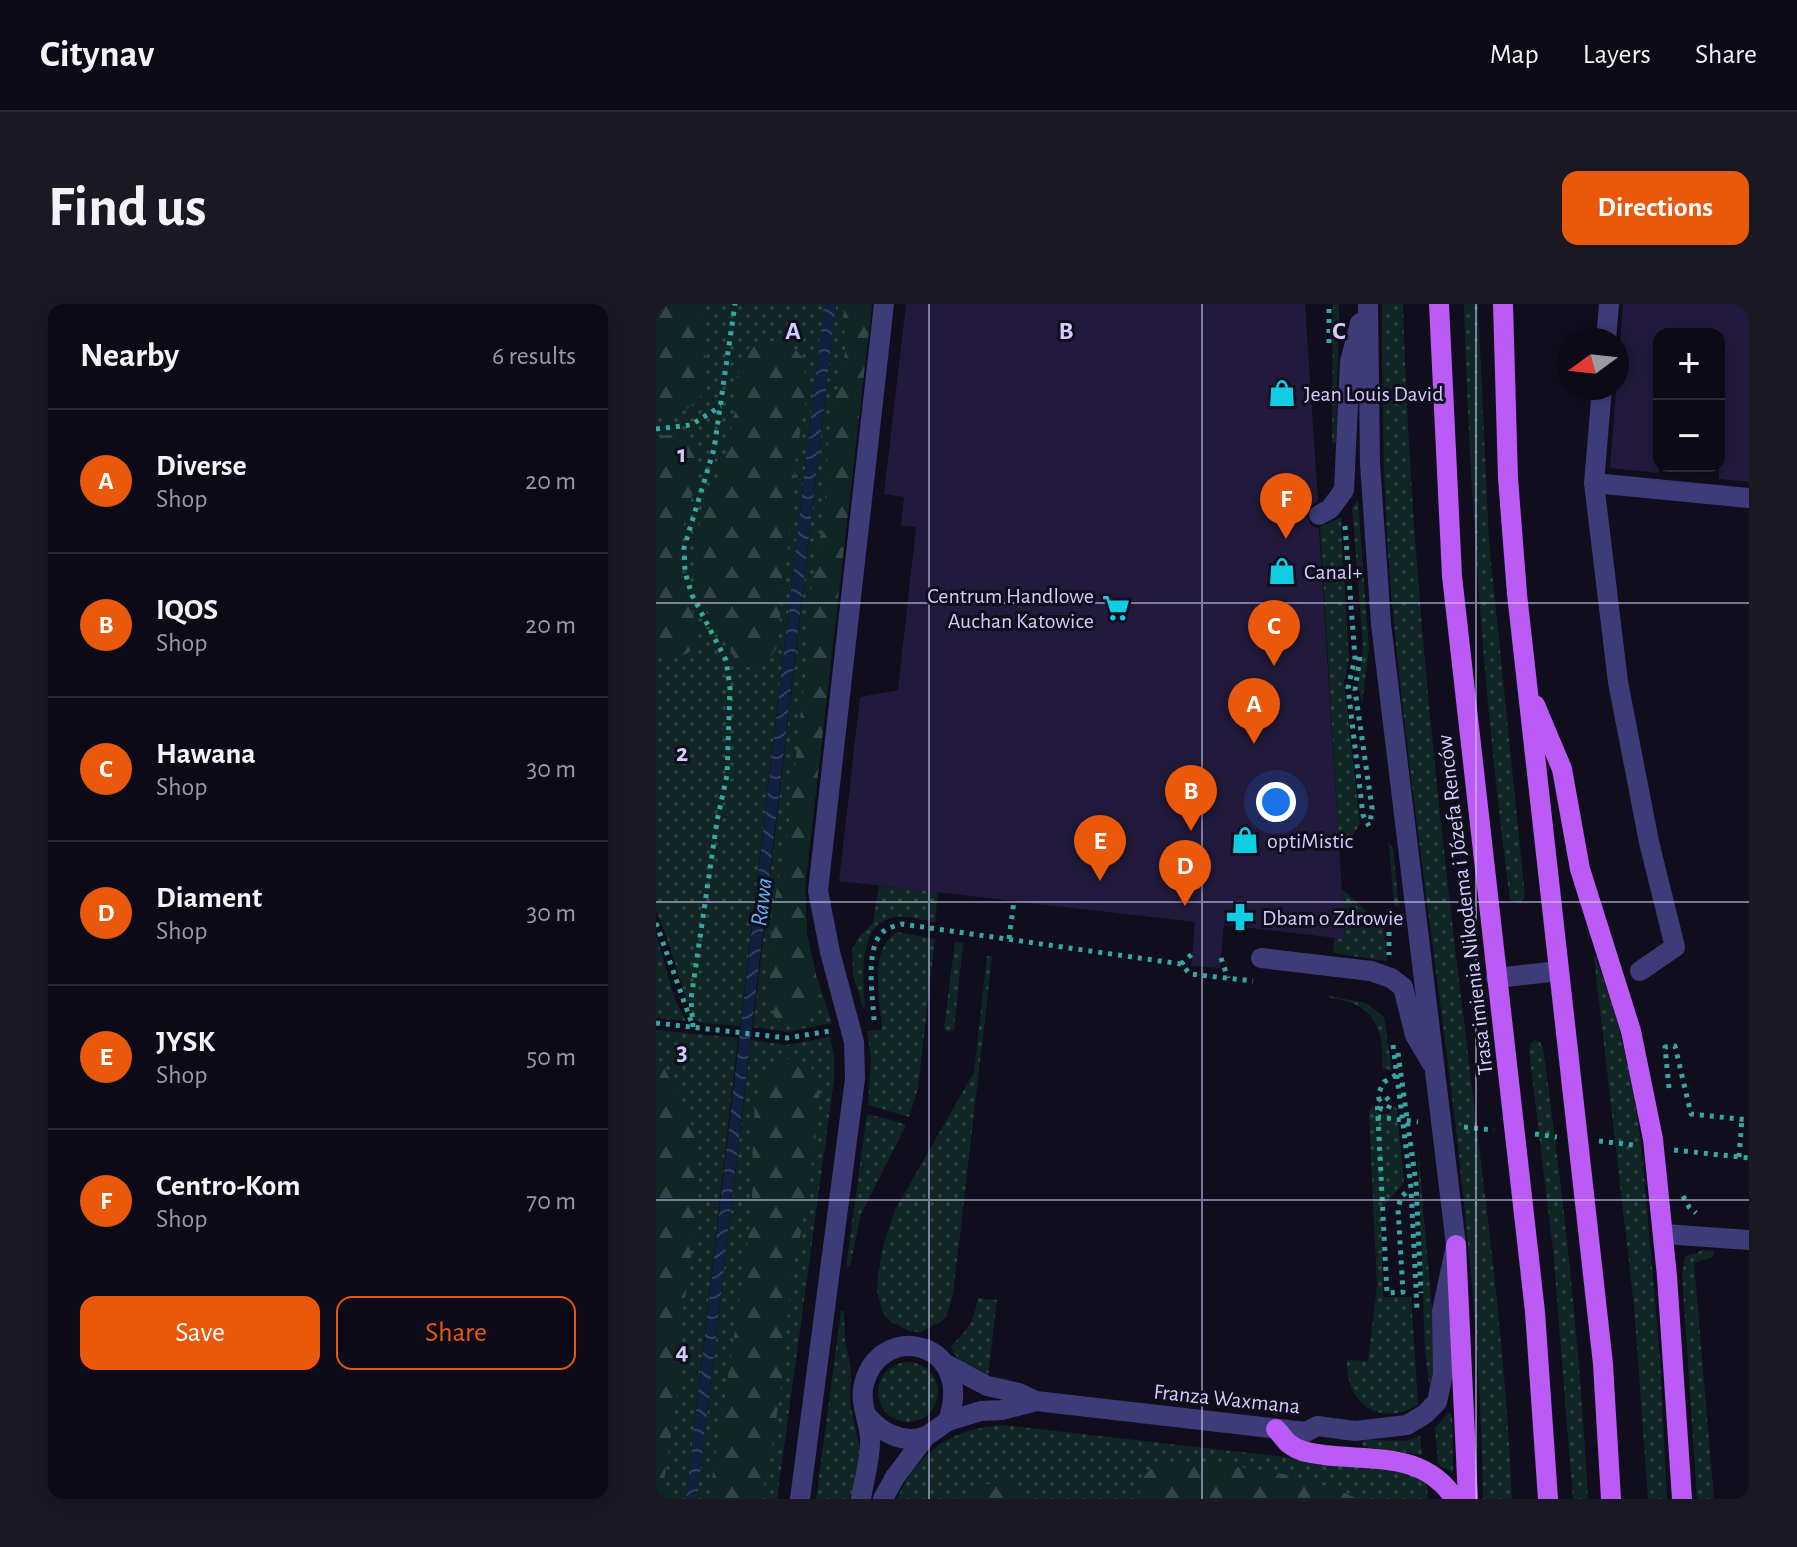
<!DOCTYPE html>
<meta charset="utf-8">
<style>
body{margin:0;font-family:"Alegreya Sans",sans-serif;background:#1a1823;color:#f1f3f6}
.controls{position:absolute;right:24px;top:24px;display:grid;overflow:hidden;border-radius:16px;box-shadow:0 4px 12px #0003}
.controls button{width:72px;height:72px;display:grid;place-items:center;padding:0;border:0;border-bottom:2px solid #2c2b35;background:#0c0a16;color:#f1f3f6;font:40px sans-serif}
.compass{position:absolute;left:901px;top:24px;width:72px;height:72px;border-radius:50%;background:#0c0a16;box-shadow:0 4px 12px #0003;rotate:255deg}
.you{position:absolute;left:620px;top:498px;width:28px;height:28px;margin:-20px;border:6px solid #fff;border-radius:50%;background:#1a73e8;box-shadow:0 0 0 12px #1a73e833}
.badge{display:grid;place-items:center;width:52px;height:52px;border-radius:50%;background:#ea580c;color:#fff;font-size:26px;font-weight:700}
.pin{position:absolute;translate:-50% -66px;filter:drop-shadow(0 2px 4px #0008)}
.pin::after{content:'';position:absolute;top:42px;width:28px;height:24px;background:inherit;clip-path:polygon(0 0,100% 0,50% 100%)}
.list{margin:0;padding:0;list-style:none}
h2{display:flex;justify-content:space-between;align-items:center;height:104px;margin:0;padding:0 32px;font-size:34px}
h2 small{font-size:26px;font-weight:400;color:#9a9aa1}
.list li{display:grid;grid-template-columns:52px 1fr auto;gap:24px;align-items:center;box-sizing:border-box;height:144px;padding:0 32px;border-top:2px solid #2c2b35}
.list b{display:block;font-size:30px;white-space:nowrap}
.list p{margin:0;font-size:26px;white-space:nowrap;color:#9a9aa1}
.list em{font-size:26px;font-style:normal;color:#9a9aa1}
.actions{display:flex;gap:16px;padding:24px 32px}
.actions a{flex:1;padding:18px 0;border:2px solid #ea580c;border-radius:16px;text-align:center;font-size:28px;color:#ea580c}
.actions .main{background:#ea580c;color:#fff}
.map{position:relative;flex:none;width:1093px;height:1195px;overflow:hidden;border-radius:16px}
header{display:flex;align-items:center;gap:48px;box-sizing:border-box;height:112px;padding:0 40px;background:#0c0a16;border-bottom:2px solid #2c2b35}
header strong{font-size:38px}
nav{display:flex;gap:44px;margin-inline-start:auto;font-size:28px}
.intro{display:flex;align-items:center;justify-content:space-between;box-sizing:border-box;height:192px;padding:0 48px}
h1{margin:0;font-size:56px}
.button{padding:20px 36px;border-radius:16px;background:#ea580c;color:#fff;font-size:28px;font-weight:700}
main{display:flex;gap:48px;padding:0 48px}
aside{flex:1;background:#0c0a16;border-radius:16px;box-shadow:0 4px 12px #0003}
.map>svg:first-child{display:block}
.grass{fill:url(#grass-dots)}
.forest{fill:url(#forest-firs)}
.water{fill:url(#water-waves)}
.building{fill:#211a3c}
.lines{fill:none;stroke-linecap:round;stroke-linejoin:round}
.path{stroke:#35a6a0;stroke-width:5;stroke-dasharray:4 6;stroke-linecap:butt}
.minor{stroke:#3d3b78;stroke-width:20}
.major{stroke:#bb5af4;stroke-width:20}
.grid{fill:none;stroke:#d1ccfc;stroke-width:2;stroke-opacity:0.55}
.labels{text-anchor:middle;stroke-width:6;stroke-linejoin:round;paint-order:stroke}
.poi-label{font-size:22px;fill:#d1ccfc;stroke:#100d1d;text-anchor:start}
.street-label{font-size:22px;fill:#d1ccfc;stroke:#100d1d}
.water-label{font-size:24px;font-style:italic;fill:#61b0f4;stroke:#100d1d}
.grid-label{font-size:26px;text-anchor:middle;font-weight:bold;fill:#d1ccfc;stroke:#100d1d;stroke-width:6;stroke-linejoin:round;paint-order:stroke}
</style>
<header>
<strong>Citynav</strong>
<nav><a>Map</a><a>Layers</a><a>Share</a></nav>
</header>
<div class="intro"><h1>Find us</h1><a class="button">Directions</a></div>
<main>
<aside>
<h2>Nearby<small>6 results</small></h2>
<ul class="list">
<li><span class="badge">A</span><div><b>Diverse</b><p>Shop</p></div><em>20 m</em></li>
<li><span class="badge">B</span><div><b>IQOS</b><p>Shop</p></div><em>20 m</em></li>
<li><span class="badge">C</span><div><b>Hawana</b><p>Shop</p></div><em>30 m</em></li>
<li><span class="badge">D</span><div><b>Diament</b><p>Shop</p></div><em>30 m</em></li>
<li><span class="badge">E</span><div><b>JYSK</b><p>Shop</p></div><em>50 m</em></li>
<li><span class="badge">F</span><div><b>Centro-Kom</b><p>Shop</p></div><em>70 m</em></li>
</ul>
<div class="actions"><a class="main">Save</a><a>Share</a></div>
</aside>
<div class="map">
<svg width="1093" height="1195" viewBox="0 0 1093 1195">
<defs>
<pattern id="grass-dots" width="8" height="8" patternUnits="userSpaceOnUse" patternTransform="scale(2)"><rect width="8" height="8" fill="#102625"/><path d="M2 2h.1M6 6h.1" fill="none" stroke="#324446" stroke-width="1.8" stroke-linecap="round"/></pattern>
<pattern id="forest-firs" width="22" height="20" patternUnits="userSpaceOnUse" patternTransform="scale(2)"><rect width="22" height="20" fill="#102625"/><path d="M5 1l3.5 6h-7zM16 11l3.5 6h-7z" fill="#324446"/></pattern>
<pattern id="water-waves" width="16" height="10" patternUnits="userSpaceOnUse" patternTransform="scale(2)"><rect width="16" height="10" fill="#0f213f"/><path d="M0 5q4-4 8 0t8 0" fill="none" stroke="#31405c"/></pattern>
</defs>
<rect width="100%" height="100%" fill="#100d1d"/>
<path class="grass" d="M0,0H168L84,722L46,719L39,716C23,680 16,642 0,607Z
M180,0H216L149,583L151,631L160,670L176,719L131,728L97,723Z
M677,0H683L680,139H676Z
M726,0H747C754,238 778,473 807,709C826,871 849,1032 856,1195H827C823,900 766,612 738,319C727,213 726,106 726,0Z
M808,0H822L833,238L869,592L864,600L854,596C828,398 814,199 808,0Z
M702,197L713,344L706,400L702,381L707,344L696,203Z
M686,213L685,224L693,355L688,378L704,520L696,532L683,540L664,223Z
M733,540L737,543L743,603L738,601Z
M223,582L282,588L279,618C266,616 248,610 235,614C200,623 208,678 209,704H207L197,671L196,646L203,633L217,619Z
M686,585L727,622L731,657L677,649L679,634L689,635Z
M241,628L279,635L262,784L253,813L212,801L215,754L211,727L226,726C225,698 211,646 241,628Z
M0,631L19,695L30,717L0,714Z
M299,638L307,639L298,726L291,728L288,724Z
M331,652L336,653L297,991L290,1013L283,1019L264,1028L254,1027L235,1018L227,1009L221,987L222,972L227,942L239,906L318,768Z
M938,653H940L961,717L973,766L985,837L1004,1054L1011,1195H992L978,1002Z
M673,692L710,699L728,713L736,767L726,764C729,724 717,698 673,694Z
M0,726L82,734L30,1195H0Z
M174,733L178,752V776L121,1195H41L95,736L130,741Z
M879,736L884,738L887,744C908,894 924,1044 932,1195H917L897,946L873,747L874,740Z
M717,800L719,806L725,810H733L738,802L741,805L748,879L725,905L727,993H755L762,1101C723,1124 689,1099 691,1056L712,1057L721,982L713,809Z
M211,810L249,820V823L205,910L194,962L190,963Z
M762,845L778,1028L779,1063L774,1085L769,1049Z
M1047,946L1058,947L1057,953L1038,959L1058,1195H1041L1026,971L1029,953Z
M322,994L341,996L332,1072L353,1075L351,1077C331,1077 301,1062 295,1042C313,1025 317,1019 322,994Z
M185,1007H188L189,1037L195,1064L194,1100L204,1144L203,1165L196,1195H160Z
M222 1088a30 30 0 1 1 60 0a30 30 0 1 1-60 0Z
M793,1108L796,1111L797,1169L782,1160L779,1124Z
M347,1121L753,1167L770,1174L772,1195H241C263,1146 295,1125 347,1121Z
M764,1132L766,1151L708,1143L706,1139L709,1136L749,1137Z"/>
<path class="forest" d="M0,0H47L51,86C33,105 27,112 0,112Z
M188,0H216L149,583L151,631L160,670V702L156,711L149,718L138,720L126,719L118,712L113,694L116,609L132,525L150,362L155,286L168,212L173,125L189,49Z
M121,36L132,38L146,53L152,84L140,153L132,244L126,273L123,330L121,343L109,360L88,364L80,359L71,336L61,324L43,292L38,245L49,197L70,153L79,106L80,78L88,50L95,41Z
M21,130C65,142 23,219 22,247C20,272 57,337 30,350C21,355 9,352 0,352V132Z
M0,750L30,803L40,835L43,873L39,924L27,1007L21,1094L5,1195H0Z
M128,755H141L155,763L162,778L164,799L149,908L135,976L127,1069L116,1143L105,1195H53C67,1100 84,1005 95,909C99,868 93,826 102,786C105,771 115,760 128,755Z
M501,1159C571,1159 639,1165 702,1195H483L486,1174Z
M355,1177L379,1195H299L325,1181Z"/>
<path class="water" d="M168,0H180L41,1195H30Z"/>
<path class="building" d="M250,0H649L662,197L652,204L650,211L656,222L663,224L689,635L568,621L564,664L535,662L539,618L183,577L204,393L242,386L260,223L245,222L248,193L228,190Z
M967,0H1093V178L1063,175V30H1003V169L954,164Z"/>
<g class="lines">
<path class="path" d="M673,39V0
M0,125L35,121L65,102
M689,222L699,354L692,384L707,511L713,522
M704,353L699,386L716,504L714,521
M0,619L36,720
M733,628V651
M353,635L358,597
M565,654L572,674
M525,660L536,650
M218,716C217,693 208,643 228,627C232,623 241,622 246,620L525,660L534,670L597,677
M0,719L131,734L174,727
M37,723L35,695L61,517L71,471L74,384L70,356L36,291L29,268L28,244L58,145L79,0
M737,741L755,884L761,1006
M742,749L760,879L765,989
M740,771L728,778L722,790L725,805H732L735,799L729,792L721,797L722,813L762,818
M1013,784L1009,743L1019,742L1035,810L1093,816
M722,813L731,989L747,988L742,905L745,893L754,885
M808,823L838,826
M879,830L901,833
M943,837L977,841
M1018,846L1093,854
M1083,853L1086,815
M1027,892L1033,903L1040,909"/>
<path class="minor" d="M950,36L953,0
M946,84L938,179L1093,194
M938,179L962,378L993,538L1019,643L984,667
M663,211L674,205L688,186L694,58L704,19
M605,654L715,667L735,674L747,683L759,731L776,760
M840,674L903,667
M1008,930L1093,936
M288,1059L331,1082L363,1089L380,1097L650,1128L661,1122L699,1127L751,1121L769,1110L781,1098L787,1070L786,1007L800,941L725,320L714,159L712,0
M292,1117L325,1107L346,1106L380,1097
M144,1195L199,775L198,738L174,648L162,587L228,0
M205,1195C208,1174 215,1156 214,1134C213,1117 203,1097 208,1080C224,1016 320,1036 292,1117C285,1122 277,1128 270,1132C247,1141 225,1128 211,1112
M227,1195L239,1173L270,1132"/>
<path class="major" d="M783,0L796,272L879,1008L892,1195
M847,0L852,174L861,290L947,1060L955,1195
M879,401L906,465L924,565L975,727L997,835L1011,972L1026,1195
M800,941L812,1195
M620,1125C624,1129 628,1135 632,1139C643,1148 655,1149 668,1151C719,1157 768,1148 799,1195"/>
</g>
<path class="grid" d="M273,0V1195M546,0V1195M820,0V1195M0,299H1093M0,598H1093M0,896H1093"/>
<defs>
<g id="shop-bare" transform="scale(2.16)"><path d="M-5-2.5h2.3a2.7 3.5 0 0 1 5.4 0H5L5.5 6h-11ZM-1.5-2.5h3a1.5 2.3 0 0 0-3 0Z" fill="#0fcee4" stroke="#100d1d" stroke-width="2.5" paint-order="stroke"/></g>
<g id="supermarket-bare" transform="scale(2.16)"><path d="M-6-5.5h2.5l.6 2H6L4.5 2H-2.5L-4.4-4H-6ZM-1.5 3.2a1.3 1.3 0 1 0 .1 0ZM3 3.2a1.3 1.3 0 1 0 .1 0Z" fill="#0fcee4" stroke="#100d1d" stroke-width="2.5" paint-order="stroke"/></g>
<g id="pharmacy-bare" transform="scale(2.16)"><path d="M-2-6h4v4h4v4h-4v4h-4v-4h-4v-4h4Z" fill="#0fcee4" stroke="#100d1d" stroke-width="2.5" paint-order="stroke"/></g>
</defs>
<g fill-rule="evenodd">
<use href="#shop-bare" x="626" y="89"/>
<use href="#shop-bare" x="626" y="267"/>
<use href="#supermarket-bare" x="460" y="304"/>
<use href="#shop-bare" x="589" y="536"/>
<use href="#pharmacy-bare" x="584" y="613"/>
</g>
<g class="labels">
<g class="poi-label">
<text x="648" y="97">Jean Louis David</text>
<text x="648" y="275">Canal+</text>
<text x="438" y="299" text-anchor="end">Centrum Handlowe<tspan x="438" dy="25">Auchan Katowice</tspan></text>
<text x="611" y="544">optiMistic</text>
<text x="606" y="621">Dbam o Zdrowie</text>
</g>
<g class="street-label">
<text transform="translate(808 601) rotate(-97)" y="8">Trasa imienia Nikodema i Józefa Renców</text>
<text transform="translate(571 1094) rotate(6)" y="8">Franza Waxmana</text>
</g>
<g class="water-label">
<text transform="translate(105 598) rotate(-83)" y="8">Rawa</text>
</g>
</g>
<g class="grid-label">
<text x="137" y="35">A</text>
<text x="410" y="35">B</text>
<text x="683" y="35">C</text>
<text x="26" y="158">1</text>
<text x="26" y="457">2</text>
<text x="26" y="756">3</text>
<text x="26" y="1055">4</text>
</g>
</svg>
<div class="controls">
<button>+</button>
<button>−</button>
</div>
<svg class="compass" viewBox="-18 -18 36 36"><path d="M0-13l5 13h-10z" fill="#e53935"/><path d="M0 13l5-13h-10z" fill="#9a9aa1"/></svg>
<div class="you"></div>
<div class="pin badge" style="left:598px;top:440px">A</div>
<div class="pin badge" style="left:535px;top:527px">B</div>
<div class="pin badge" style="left:618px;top:362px">C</div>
<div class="pin badge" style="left:529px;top:602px">D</div>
<div class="pin badge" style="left:444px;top:577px">E</div>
<div class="pin badge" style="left:630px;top:235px">F</div>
</div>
</main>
